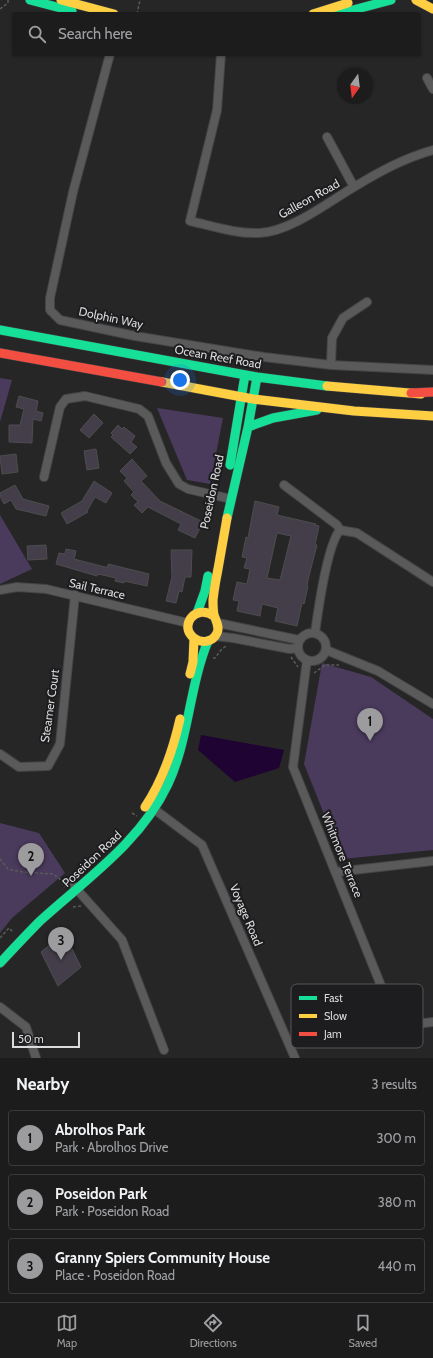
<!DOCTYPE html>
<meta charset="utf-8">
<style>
body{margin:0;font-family:Cabin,sans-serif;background:#252526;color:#f1f3f6}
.compass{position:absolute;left:337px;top:68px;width:36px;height:36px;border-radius:50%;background:#1c1c1d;box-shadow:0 1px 3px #0004;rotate:194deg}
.scale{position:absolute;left:12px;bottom:10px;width:68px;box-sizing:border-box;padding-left:4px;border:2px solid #dbdadc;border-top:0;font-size:11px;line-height:14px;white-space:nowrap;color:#dbdadc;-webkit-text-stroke:3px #1d1c1e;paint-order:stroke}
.you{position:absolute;left:180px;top:380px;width:14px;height:14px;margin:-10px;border:3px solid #fff;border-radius:50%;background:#1a73e8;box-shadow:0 0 0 6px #1a73e833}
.badge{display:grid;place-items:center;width:26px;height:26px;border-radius:50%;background:#9c9b9d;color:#111;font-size:13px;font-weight:700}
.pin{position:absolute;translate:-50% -33px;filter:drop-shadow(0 1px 2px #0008)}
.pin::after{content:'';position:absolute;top:21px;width:14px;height:12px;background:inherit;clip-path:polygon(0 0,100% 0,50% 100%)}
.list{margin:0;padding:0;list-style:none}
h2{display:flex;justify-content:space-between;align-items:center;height:52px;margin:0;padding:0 16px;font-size:17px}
h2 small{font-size:13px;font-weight:400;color:#a0a1a4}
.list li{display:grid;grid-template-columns:26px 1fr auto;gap:12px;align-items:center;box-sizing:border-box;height:56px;margin:0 8px 8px;padding:0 8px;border:1px solid #3a3a3b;border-radius:4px}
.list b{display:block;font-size:15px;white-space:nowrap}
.list p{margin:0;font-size:13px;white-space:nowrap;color:#a0a1a4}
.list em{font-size:13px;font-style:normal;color:#a0a1a4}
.icon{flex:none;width:22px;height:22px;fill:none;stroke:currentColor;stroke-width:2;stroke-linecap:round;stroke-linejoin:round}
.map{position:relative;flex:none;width:433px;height:1058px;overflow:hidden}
.search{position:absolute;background:#1c1c1d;box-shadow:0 1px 3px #0004;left:12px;right:12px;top:12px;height:44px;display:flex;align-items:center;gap:10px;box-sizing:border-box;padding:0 14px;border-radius:4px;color:#a0a1a4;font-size:15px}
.sheet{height:244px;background:#1c1c1d}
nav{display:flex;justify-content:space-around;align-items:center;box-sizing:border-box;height:56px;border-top:1px solid #3a3a3b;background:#1c1c1d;font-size:11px;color:#a0a1a4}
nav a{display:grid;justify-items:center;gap:2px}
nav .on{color:#9c9b9d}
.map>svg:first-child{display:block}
.green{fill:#4a3a5c}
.water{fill:#1e0333}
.building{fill:#443e4a;stroke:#4d4d4e;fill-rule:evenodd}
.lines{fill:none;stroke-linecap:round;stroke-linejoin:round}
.street-casing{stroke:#444345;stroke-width:10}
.fast-casing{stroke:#444345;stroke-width:10}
.slow-casing{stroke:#444345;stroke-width:10}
.jam-casing{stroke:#444345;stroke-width:10}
.path{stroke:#5b5b5b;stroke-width:1.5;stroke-dasharray:3 2;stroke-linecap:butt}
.street{stroke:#5a5a5b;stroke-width:8}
.fast{stroke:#16e098;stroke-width:9}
.slow{stroke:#ffcf43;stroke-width:9}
.jam{stroke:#f24e42;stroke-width:9}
.labels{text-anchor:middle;stroke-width:4;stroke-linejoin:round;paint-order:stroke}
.street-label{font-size:12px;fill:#dbdadc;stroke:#1d1c1e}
.key{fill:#1d1c1e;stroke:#565557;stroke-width:1}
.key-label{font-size:11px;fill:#dbdadc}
</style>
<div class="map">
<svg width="433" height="1058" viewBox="0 0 433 1058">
<rect width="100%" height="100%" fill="#262627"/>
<path class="green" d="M0,378L12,380L0,422Z
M157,408L223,418L210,484L187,480Z
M0,515L32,569L0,584Z
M322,663L371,677L433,719V850L342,859L304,764Z
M0,823L39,833L65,873L12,918L0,933Z"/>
<path class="water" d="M201,735L284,750L279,768L235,782L198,750Z"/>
<path class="building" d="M19,396L38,401L36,411L43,413L41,421L33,419L32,443L9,442V425H20L24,409L16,407Z
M94,414L103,423L89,438L80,430Z
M118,425L122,429L124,427L135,436L131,442L137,447L130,454L111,437L113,435L111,433Z
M96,449L99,468L87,470L84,451Z
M16,454L18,472L2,474L0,456Z
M132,459L147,476L141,481L160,501L203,522L195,538L178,530L181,524L148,507L142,513L134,505L138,502L131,495L134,492L124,481L127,478L120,471Z
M94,481L112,493L106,503L95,497L87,511L88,512L67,524L61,513L82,501Z
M15,485L23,499L49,506L46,516L16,509L11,500L4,504L0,496V493Z
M255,501L279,507L277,515L316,524L315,525L319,526L315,545H317L309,576L307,585L308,586L304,604L302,603L297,626L275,621L278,608L262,604L260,616L237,611L239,601L233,600L237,582L247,584L250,569L244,568L247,558L242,557L246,537L248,538ZM277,533L291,536L280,580L267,578Z
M46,545L47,559L28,560L27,546Z
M66,549L76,551L74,559L105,567H108V564L149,574L147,586L124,581V583L115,581L116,578L98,574L97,576L56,564L59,553L65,554Z
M171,550H192L191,577H185L182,592L179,591L176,603L166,601L172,577Z
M64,933L81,967L58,986L41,952Z"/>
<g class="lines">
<g class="street-casing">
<path id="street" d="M110,54L73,192L50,298V310L60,320L135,336L264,357L331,365L433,370
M221,54L217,110L190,221C213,226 236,234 259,233C290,232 327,203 354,187C379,172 404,158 433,150
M427,78L433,89
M327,137L354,187
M331,365L332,338L343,318L367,302
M44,477L60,407L66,399L85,396L139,409L148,416L166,463L179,484L188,489L231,499
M284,485L337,525L340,530
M0,590L17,587L46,589L188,623
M218,623L299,640
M298 647a14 14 0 1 1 28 0a14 14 0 1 1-28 0Z
M315,633C318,611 327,545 340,530L357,533L433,582
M215,636L233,638L290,649L298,648
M326,650L378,671L433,704
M307,660L293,767L392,1013L416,1024L433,1022
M0,754L19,767L48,766L60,744L75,595
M150,806L202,845L295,1058
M336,872L433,861
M73,885L122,940L164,1050
M0,1007L26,1027L36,1058"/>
</g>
<g class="fast-casing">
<path id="fast" d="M30,0L72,11
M338,14L391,0
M0,330L257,377L327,386
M248,427L273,418L317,410
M230,465L245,375
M227,518L248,427L257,377
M197,613L205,591L208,576
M0,963C13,949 26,935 40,921C86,879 140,843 168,784C189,739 189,687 208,641"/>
</g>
<g class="slow-casing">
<path id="slow" d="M61,0L114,14
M416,0L433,9
M313,14L348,3
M162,382L253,399L354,411L433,416
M327,386L421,394
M214,616C196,603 178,626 194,638C202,644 213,642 217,633C220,627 216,621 214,615C213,610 213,605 213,600C214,590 216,579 218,569C221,552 224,535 227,518
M190,674L193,662L194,638
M145,807C163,780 173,750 180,719"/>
</g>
<g class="jam-casing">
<path id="jam" d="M0,353L162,382
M411,393L433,392"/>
</g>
<path class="path" d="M0,9L8,3V0
M137,14L140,0
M291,657L298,667
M213,658H215L221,650L226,646
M314,673L325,665H339
M132,813L137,816
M0,859L8,869L23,872L53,874L59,878L65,887
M73,907L81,906
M0,938L9,928L13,932"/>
<use href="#street" class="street"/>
<use href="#fast" class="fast"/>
<use href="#slow" class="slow"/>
<use href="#jam" class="jam"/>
</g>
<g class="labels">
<g class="street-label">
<text transform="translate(309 199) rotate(-29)" y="4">Galleon Road</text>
<text transform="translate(111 318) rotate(12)" y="4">Dolphin Way</text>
<text transform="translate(218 357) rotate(10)" y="4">Ocean Reef Road</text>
<text transform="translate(212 492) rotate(-78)" y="4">Poseidon Road</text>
<text transform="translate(97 589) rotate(13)" y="4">Sail Terrace</text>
<text transform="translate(50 706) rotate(-82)" y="4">Steamer Court</text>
<text transform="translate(342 855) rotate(68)" y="4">Whitmore Terrace</text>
<text transform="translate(92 859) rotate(-43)" y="4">Poseidon Road</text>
<text transform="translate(246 915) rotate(67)" y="4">Voyage Road</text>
</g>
</g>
<rect x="291" y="984" width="132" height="64" rx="6" class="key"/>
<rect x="299" y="996" width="18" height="4" fill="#16e098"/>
<rect x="299" y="1014" width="18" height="4" fill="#ffcf43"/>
<rect x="299" y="1032" width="18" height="4" fill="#f24e42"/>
<g class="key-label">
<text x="324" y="1002">Fast</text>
<text x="324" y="1020">Slow</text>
<text x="324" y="1038">Jam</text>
</g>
</svg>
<svg class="compass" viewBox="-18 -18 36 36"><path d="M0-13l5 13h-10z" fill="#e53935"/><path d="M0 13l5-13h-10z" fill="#a0a1a4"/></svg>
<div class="scale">50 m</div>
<div class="you"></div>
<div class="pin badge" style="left:370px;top:741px">1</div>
<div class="pin badge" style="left:31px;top:876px">2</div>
<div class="pin badge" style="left:61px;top:960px">3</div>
<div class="search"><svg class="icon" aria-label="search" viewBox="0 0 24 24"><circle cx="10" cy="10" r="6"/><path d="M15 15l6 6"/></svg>Search here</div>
</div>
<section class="sheet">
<h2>Nearby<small>3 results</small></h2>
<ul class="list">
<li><span class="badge">1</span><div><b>Abrolhos Park</b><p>Park · Abrolhos Drive</p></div><em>300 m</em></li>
<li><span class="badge">2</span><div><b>Poseidon Park</b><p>Park · Poseidon Road</p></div><em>380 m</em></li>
<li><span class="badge">3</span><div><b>Granny Spiers Community House</b><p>Place · Poseidon Road</p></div><em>440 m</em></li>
</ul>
</section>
<nav>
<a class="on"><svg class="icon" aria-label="map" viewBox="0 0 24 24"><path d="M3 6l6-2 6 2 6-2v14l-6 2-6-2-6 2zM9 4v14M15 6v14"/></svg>Map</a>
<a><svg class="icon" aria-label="directions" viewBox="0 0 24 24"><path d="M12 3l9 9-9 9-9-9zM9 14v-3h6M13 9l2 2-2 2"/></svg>Directions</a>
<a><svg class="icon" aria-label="saved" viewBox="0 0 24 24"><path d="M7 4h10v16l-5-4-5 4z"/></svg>Saved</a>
</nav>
